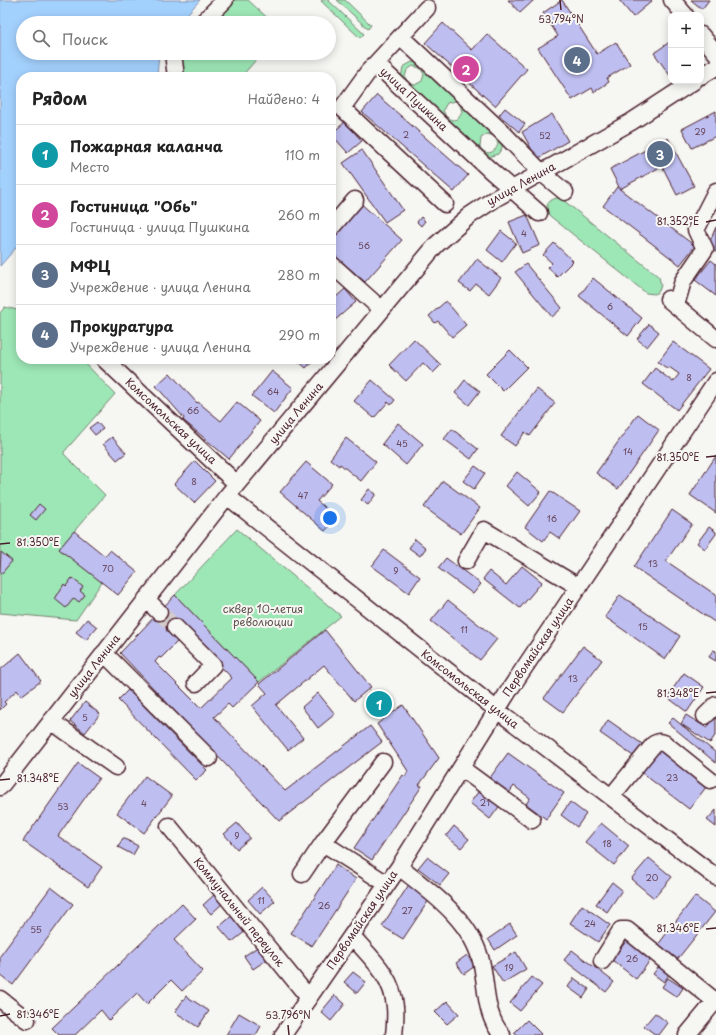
<!DOCTYPE html>
<html lang="ru">
<meta charset="utf-8">
<style>
body{margin:0;font-family:"Playpen Sans",sans-serif;background:#f2f2f2;color:#222}
.controls{position:absolute;right:12px;top:12px;display:grid;overflow:hidden;border-radius:8px;box-shadow:0 2px 10px #0003}
.controls button{width:36px;height:36px;display:grid;place-items:center;padding:0;border:0;border-bottom:1px solid #e0e0e0;background:#fff;color:#222;font:20px sans-serif}
.you{position:absolute;left:330px;top:518px;width:14px;height:14px;margin:-10px;border:3px solid #fff;border-radius:50%;background:#1a73e8;box-shadow:0 0 0 6px #1a73e833}
.badge{display:grid;place-items:center;width:26px;height:26px;border-radius:50%;background:#db2777;color:#fff;font-size:13px;font-weight:700}
.pin{position:absolute;translate:-50% -50%;border:2px solid #fff;box-shadow:0 1px 4px #0006}
.list{margin:0;padding:0;list-style:none}
h2{display:flex;justify-content:space-between;align-items:center;height:52px;margin:0;padding:0 16px;font-size:17px}
h2 small{font-size:13px;font-weight:400;color:#767676}
.list li{display:grid;grid-template-columns:26px 1fr auto;gap:12px;align-items:center;box-sizing:border-box;height:60px;padding:0 16px;border-top:1px solid #e0e0e0}
.list b{display:block;font-size:15px;white-space:nowrap}
.list p{margin:0;font-size:13px;white-space:nowrap;color:#767676}
.list em{font-size:13px;font-style:normal;color:#767676}
.icon{flex:none;width:22px;height:22px;fill:none;stroke:currentColor;stroke-width:2;stroke-linecap:round;stroke-linejoin:round}
.map{position:relative;flex:none;width:716px;height:1035px;overflow:hidden}
.search{position:absolute;background:#fff;box-shadow:0 2px 10px #0003;left:16px;top:16px;width:320px;height:44px;display:flex;align-items:center;gap:10px;box-sizing:border-box;padding:0 14px;border-radius:22px;color:#767676;font-size:15px}
.panel{position:absolute;background:#fff;box-shadow:0 2px 10px #0003;left:16px;top:72px;width:320px;height:292px;border-radius:16px}
.map>svg:first-child{display:block}
.green{fill:#9de7b6;stroke:#748370;fill-rule:evenodd}
.water{fill:#a3d1fe;stroke:#7f8aaa}
.building{fill:#bebef0;stroke:#4a1f2b;fill-rule:evenodd}
.lines{fill:none;stroke-linecap:round;stroke-linejoin:round}
.minor-tunnel{stroke:#d4cbca;stroke-width:16;stroke-dasharray:16 8;stroke-linecap:butt}
.minor-casing{stroke:#4a1f2b;stroke-width:19}
.minor{stroke:#f6f6f2;stroke-width:16}
.ticks{fill:none;stroke:#4a1f2b;stroke-width:1.5}
.labels{text-anchor:middle;stroke-width:4;stroke-linejoin:round;paint-order:stroke}
.number-label{font-size:9px;fill:#67475c}
.street-label{font-size:11px;fill:#4a1f2b;stroke:#f6f6f2}
.park-label{font-size:11px;fill:#5f514e;stroke:#f6f6f2}
.ticks-label{font-size:10px;text-anchor:middle;fill:#4a1f2b;stroke:#f6f6f2;stroke-width:4;stroke-linejoin:round;paint-order:stroke}
</style>
<div class="map">
<svg width="716" height="1035" viewBox="0 0 716 1035">
<rect width="100%" height="100%" fill="#f6f6f2"/>
<filter id="ink" filterUnits="userSpaceOnUse"><feTurbulence type="fractalNoise" baseFrequency=".025" numOctaves="2"/><feDisplacementMap in="SourceGraphic" scale="8" xChannelSelector="R" yChannelSelector="G"/><feConvolveMatrix kernelMatrix="1 2 1 2 8 2 1 2 1" color-interpolation-filters="sRGB"/></filter>
<g filter="url(#ink)">
<path class="green" d="M225,0H248L273,23H202Z
M322,0H328L364,34L360,38L321,1Z
M337,0H345L371,25L368,29Z
M173,53H262L241,77H176Z
M412,62L419,63L502,141V148L498,154L488,157L401,78L403,67ZM413,66L420,68L424,74L422,81L415,85L408,83L405,77L407,70ZM455,101L460,104L462,112L458,119L453,120L446,117L443,110L447,103ZM487,134L495,136L498,144C495,154 485,156 480,147L481,138Z
M557,198L563,200L659,277L661,285L659,291L655,294L646,293L550,216C544,208 547,200 557,198Z
M5,307L21,311V359H81L115,394L64,452V454L105,495L59,549L102,582L76,620L0,613V313Z
M237,529L341,616L259,682L175,595Z"/>
<path class="water" d="M0,0H200L179,23H23V53H159L157,77H21V242L0,266Z"/>
<path class="building" d="M508,0H534L520,13Z
M562,0L597,54L616,42L630,64L607,78L609,82L594,92L592,88L572,100L538,48L558,36L543,13Z
M619,0H651L652,1L633,17Z
M691,0H709L702,9Z
M443,23L472,50L487,34L527,69L495,106L425,43Z
M671,41V77L654,53Z
M377,95L468,175L454,192L362,112Z
M505,108L525,124L519,132L499,115Z
M716,111V136L692,148L682,129Z
M552,114L568,141L537,159L522,132Z
M345,122L362,141L348,153L331,134Z
M668,138L694,186L677,195L662,166L620,189L610,169Z
M362,150L403,210L385,222L343,163Z
M617,187L695,246L680,265L603,206Z
M359,202L402,240L365,282L331,252V234Z
M527,215L540,245L522,253L509,222Z
M421,217L425,221L421,226L417,222Z
M716,227V252L707,248Z
M501,231L516,243L502,262L487,250Z
M554,243L573,261L557,277L548,267L552,263L543,255Z
M477,259L501,278L489,294L476,284L470,291L459,283Z
M711,260L716,264V296L695,280Z
M526,264L562,308L552,317L515,272Z
M593,278L642,318L628,336L579,296Z
M345,289L356,302L334,321L331,318V291L336,297Z
M446,301L466,325L452,337L438,321L435,323L429,316Z
M649,324L659,332L647,347L637,339Z
M414,339L441,365L433,373L423,363L406,381L389,365Z
M673,342L709,369L677,410L643,384L655,368L673,382L679,374L669,367L668,369L658,362Z
M510,350L527,367L503,391L486,374Z
M296,359H314L306,368Z
M272,371L293,388L274,413L252,396Z
M170,373L197,403L198,402L221,421L237,402L260,421L229,459L183,420L184,418L156,386Z
M372,380L395,400L391,405L388,402L374,418L354,401Z
M465,380L480,391L469,405L455,393Z
M537,389L555,403L530,436L525,432L515,446L501,436Z
M638,414L659,430L618,489L596,473Z
M97,422L103,429L95,435L89,428Z
M398,423L423,444L406,465L382,444Z
M452,429L478,449L471,459L444,439Z
M112,437L126,453L117,460L103,444Z
M346,438L376,462L361,481L340,464L339,466L330,459Z
M716,456V513L690,495Z
M195,461L215,481L194,503L174,484Z
M306,462L332,484L317,501L337,518L325,531L280,492Z
M475,466L485,473L474,489L463,481Z
M517,472L541,492L529,506L506,486Z
M443,481L480,508L461,534L424,507Z
M369,489L376,494L368,505L361,500Z
M550,491L580,511L560,539L550,532L543,541L525,527Z
M39,504L45,509L36,520L30,515Z
M672,510L692,524L666,561L716,595V623L634,567Z
M709,527L716,532V534L705,549L697,543Z
M74,531L105,556L110,550L137,572L118,595L59,549Z
M415,539L426,548L420,556L409,548Z
M384,550L420,577L409,593L372,566Z
M1,552L12,561L2,573L0,572Z
M446,558L481,584L473,594L438,568Z
M522,566L542,582L520,608L483,579L489,571L506,585Z
M72,578L83,587L80,591L85,595L79,602L74,598L66,608L55,599L64,584L66,586Z
M175,595L259,682L232,708L228,704L214,717L285,791L370,726L382,742L279,821L120,653ZM179,624L232,678L201,708L155,662L159,657L161,658L181,638Z
M620,595L680,636L665,659L605,617Z
M448,600L497,639L480,660L431,621Z
M87,619L97,627L86,640L76,632Z
M325,630L371,687L354,701L324,665L276,705L303,738L288,750L252,706L267,693L259,684Z
M583,646L602,660L563,712L544,698Z
M713,650L716,651V661L709,657Z
M20,653L41,681L21,696L17,690L4,702L6,704L0,710V670Z
M684,673L704,687L687,712L667,697Z
M128,690L207,770L196,780L118,700Z
M318,693L335,714L318,728L302,707Z
M381,698L386,706L378,711L373,703Z
M85,702L100,714L85,733L70,721Z
M403,705L439,758L419,785L422,786L372,860L354,848L403,775L405,777L408,771L377,724Z
M686,715L707,728L716,715V734L710,743L681,724Z
M673,718L716,753V763L668,723Z
M608,720L645,746L636,758L600,733Z
M655,746L707,786L689,809L637,769Z
M508,753L564,793L546,819L526,804L530,798L514,786L509,793L489,779Z
M78,763L99,778L58,836L102,867L88,887L23,841Z
M145,776L172,796L144,833L117,813Z
M481,788L501,804L490,819L470,803Z
M570,802L586,814L577,827L561,815Z
M716,810V827L707,820Z
M237,823L250,838L237,849L224,834Z
M601,823L629,846L614,865L585,842Z
M454,826L469,839L461,848L446,836Z
M123,838L138,846L133,855L118,847Z
M427,857L449,874L440,885L418,868Z
M649,858L672,877L654,898L631,879Z
M336,865L356,879L312,946L291,933Z
M612,882L622,890L607,912L596,904Z
M410,883L431,897L403,939L382,926Z
M51,887L73,904L13,985L0,975V956Z
M262,887L275,901L260,914L248,900Z
M215,894L223,903L211,914L203,905Z
M695,896L715,912L676,961L657,946Z
M182,904L196,919L174,940L203,971L182,991L171,980L147,1004L137,993L109,1020L101,1010L75,1035H59L52,1028Z
M582,905L610,925L598,942L570,923Z
M234,914L247,930L232,942L219,927Z
M510,924L517,935L495,950L488,939Z
M627,940L652,958L636,979L612,960Z
M259,946L268,959L253,969L244,956Z
M572,950L614,982L606,992L564,960Z
M516,952L526,969L503,983L492,966Z
M467,955L475,966L464,974L456,963Z
M660,965L670,973L664,982L653,974Z
M353,972L366,982L357,993L344,982Z
M532,977L542,985L520,1011L510,1003Z
M574,978L589,989L583,998L568,987Z
M668,978L683,988L677,997L662,987Z
M335,995L345,1004L331,1021L321,1012Z
M186,996L209,1011L198,1027L175,1012Z
M447,1001L459,1014L447,1024L435,1012Z
M239,1013L261,1026L256,1035H226Z
M655,1013L668,1023L659,1035H656L644,1026Z
M527,1020L541,1034L540,1035H517L514,1033Z"/>
<g class="lines">
<path class="minor-tunnel" d="M159,612L175,627"/>
<g class="minor-casing">
<path id="minor" d="M672,0L685,15
M427,8L368,72L342,108L445,204
M202,23L225,0
M701,35L716,53
M401,37L504,134L542,173L565,192
M173,53L176,77
M376,64L490,170L539,213
M701,76L716,67
M331,228L355,200
M331,264L382,310
M668,299L716,339
M676,305L683,281L705,249L696,230L716,191
M104,359L237,484
M227,496L497,710L716,877
M466,561L484,530L579,587
M146,599L159,612
M175,627L213,665L196,683
M104,653L209,758
M705,716L716,705
M51,721L116,767
M383,762L323,843L387,884
M461,768L532,820
M0,787L227,496L436,245L469,216L496,198L631,122L694,81
M611,797L654,744L659,742L664,743L710,780
M169,826L309,998
M399,867C432,893 473,921 482,965C487,990 485,1015 502,1035
M302,874L323,843
M352,936C370,957 393,976 395,1007C396,1016 395,1026 394,1035
M602,961L621,930H627L715,1001
M0,999L27,1020
M283,1035L399,867L510,689L716,381
M687,1035L716,1000"/>
</g>
<use href="#minor" class="minor"/>
</g>
</g>
<path class="ticks" d="M560,0L561,10M706,222L716,220M706,457L716,456M0,544L10,543M706,693L716,692M0,780L10,779M706,929L716,928M0,1016L10,1014M288,1025L289,1035"/>
<g class="labels">
<g class="number-label">
<text x="700" y="135">29</text>
<text x="406" y="138">2</text>
<text x="545" y="139">52</text>
<text x="524" y="237">4</text>
<text x="364" y="249">56</text>
<text x="610" y="310">6</text>
<text x="689" y="381">8</text>
<text x="273" y="395">64</text>
<text x="193" y="414">66</text>
<text x="402" y="447">45</text>
<text x="628" y="455">14</text>
<text x="194" y="485">8</text>
<text x="303" y="499">47</text>
<text x="552" y="522">16</text>
<text x="653" y="567">13</text>
<text x="108" y="572">70</text>
<text x="396" y="574">9</text>
<text x="643" y="630">15</text>
<text x="464" y="633">11</text>
<text x="573" y="682">13</text>
<text x="85" y="721">5</text>
<text x="672" y="781">23</text>
<text x="485" y="806">21</text>
<text x="144" y="807">4</text>
<text x="63" y="810">53</text>
<text x="237" y="839">9</text>
<text x="607" y="847">18</text>
<text x="652" y="881">20</text>
<text x="261" y="904">11</text>
<text x="324" y="909">26</text>
<text x="407" y="914">27</text>
<text x="590" y="927">24</text>
<text x="36" y="933">55</text>
<text x="632" y="962">26</text>
<text x="509" y="971">19</text>
</g>
<g class="street-label">
<text transform="translate(414 99) rotate(43)" y="4">улица Пушкина</text>
<text transform="translate(521 184) rotate(-29)" y="4">улица Ленина</text>
<text transform="translate(296 413) rotate(-50)" y="4">улица Ленина</text>
<text transform="translate(171 421) rotate(43)" y="4">Комсомольская улица</text>
<text transform="translate(538 647) rotate(-56)" y="4">Первомайская улица</text>
<text transform="translate(94 666) rotate(-52)" y="4">улица Ленина</text>
<text transform="translate(470 689) rotate(38)" y="4">Комсомольская улица</text>
<text transform="translate(239 912) rotate(51)" y="4">Коммунальный переулок</text>
<text transform="translate(362 920) rotate(-56)" y="4">Первомайская улица</text>
</g>
<g class="park-label">
<text x="263" y="613">сквер 10-летия<tspan x="263" dy="13">революции</tspan></text>
</g>
</g>
<g class="ticks-label">
<text x="561" y="23">53.794°N</text>
<text x="678" y="225">81.352°E</text>
<text x="678" y="461">81.350°E</text>
<text x="38" y="546">81.350°E</text>
<text x="678" y="697">81.348°E</text>
<text x="38" y="782">81.348°E</text>
<text x="678" y="932">81.346°E</text>
<text x="38" y="1018">81.346°E</text>
<text x="288" y="1019">53.796°N</text>
</g>
</svg>
<div class="controls">
<button>+</button>
<button>−</button>
</div>
<div class="you"></div>
<div class="pin badge" style="left:379px;top:704px;background:#0f9aa8">1</div>
<div class="pin badge" style="left:466px;top:69px;background:#d1479c">2</div>
<div class="pin badge" style="left:660px;top:154px;background:#5c6f8a">3</div>
<div class="pin badge" style="left:577px;top:60px;background:#5c6f8a">4</div>
<div class="search"><svg class="icon" aria-label="search" viewBox="0 0 24 24"><circle cx="10" cy="10" r="6"/><path d="M15 15l6 6"/></svg>Поиск</div>
<section class="panel">
<h2>Рядом<small>Найдено: 4</small></h2>
<ul class="list">
<li><span class="badge" style="background:#0f9aa8">1</span><div><b>Пожарная каланча</b><p>Место</p></div><em>110 m</em></li>
<li><span class="badge" style="background:#d1479c">2</span><div><b>Гостиница &quot;Обь&quot;</b><p>Гостиница · улица Пушкина</p></div><em>260 m</em></li>
<li><span class="badge" style="background:#5c6f8a">3</span><div><b>МФЦ</b><p>Учреждение · улица Ленина</p></div><em>280 m</em></li>
<li><span class="badge" style="background:#5c6f8a">4</span><div><b>Прокуратура</b><p>Учреждение · улица Ленина</p></div><em>290 m</em></li>
</ul>
</section>
</div>
